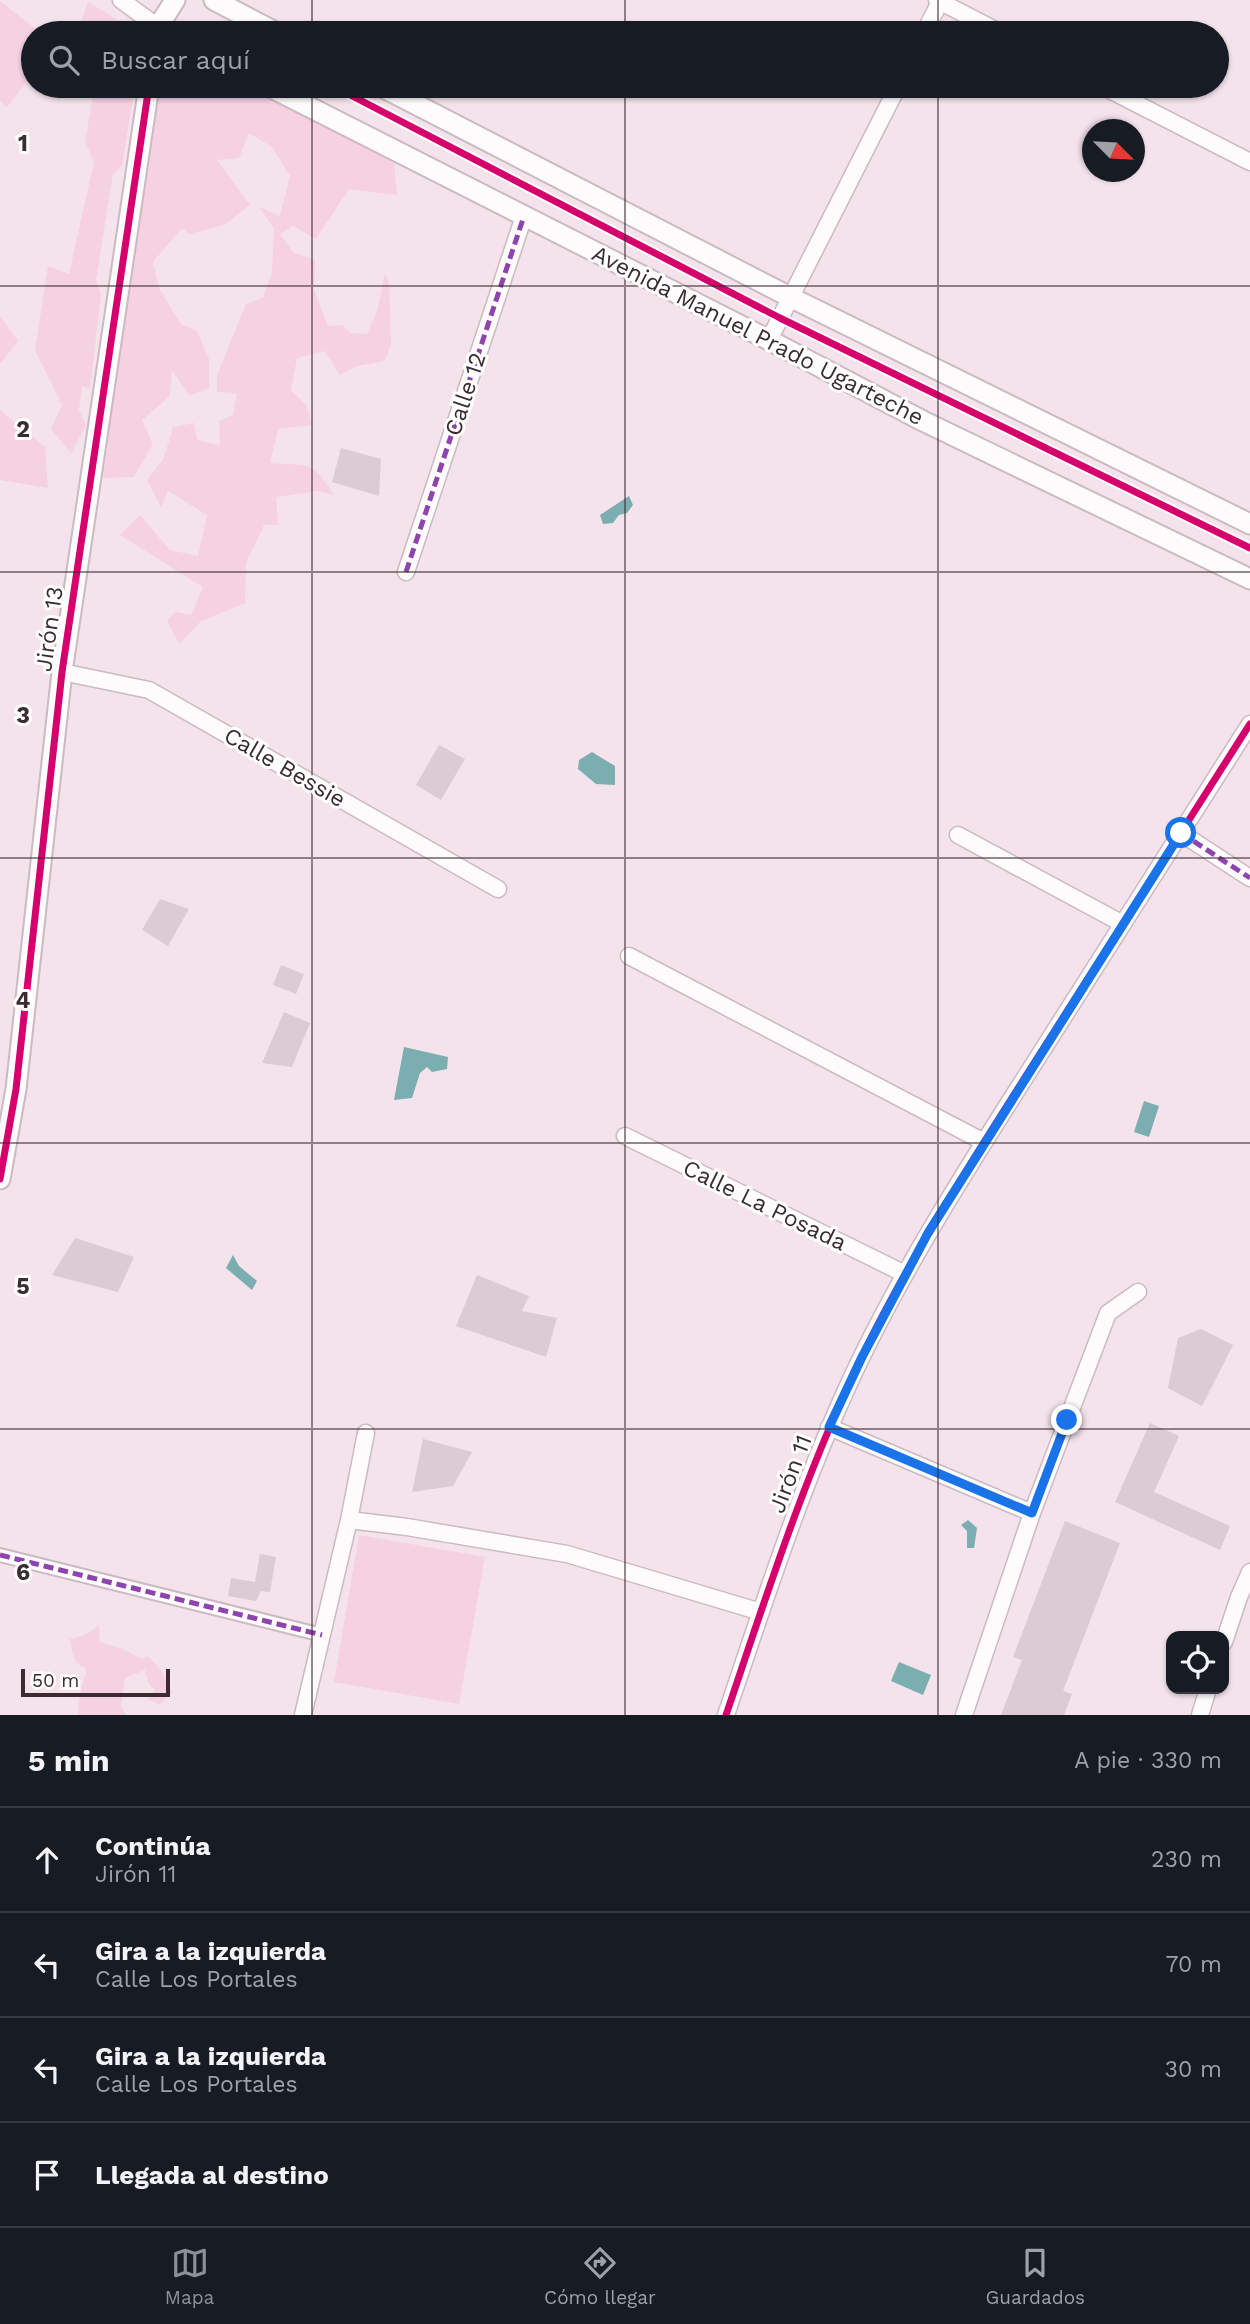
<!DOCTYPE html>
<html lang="es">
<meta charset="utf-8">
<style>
body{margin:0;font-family:"Work Sans",sans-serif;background:#20242c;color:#f1f3f6}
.controls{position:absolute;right:21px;bottom:21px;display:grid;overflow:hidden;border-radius:14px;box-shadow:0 2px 5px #0004}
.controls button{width:63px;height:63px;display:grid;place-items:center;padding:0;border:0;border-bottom:2px solid #363941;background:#171b24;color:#f1f3f6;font:35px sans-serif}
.compass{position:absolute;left:1082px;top:119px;width:63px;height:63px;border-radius:50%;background:#171b24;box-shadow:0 2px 5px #0004;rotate:114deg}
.scale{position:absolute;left:21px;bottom:18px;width:149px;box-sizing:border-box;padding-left:7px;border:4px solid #3b2c32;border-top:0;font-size:19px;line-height:24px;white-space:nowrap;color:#3b2c32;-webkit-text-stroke:5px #fff;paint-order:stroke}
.stop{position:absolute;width:21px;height:21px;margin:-16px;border:5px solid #1a73e8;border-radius:50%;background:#fff}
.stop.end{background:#1a73e8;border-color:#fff;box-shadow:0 2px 7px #0008}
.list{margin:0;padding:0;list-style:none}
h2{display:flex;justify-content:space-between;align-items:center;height:91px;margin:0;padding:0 28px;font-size:30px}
h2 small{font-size:23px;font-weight:400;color:#9ea1a6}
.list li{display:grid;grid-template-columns:46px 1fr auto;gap:21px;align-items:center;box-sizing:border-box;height:105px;padding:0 28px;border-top:2px solid #363941}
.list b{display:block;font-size:26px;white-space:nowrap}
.list p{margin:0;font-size:23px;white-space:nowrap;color:#9ea1a6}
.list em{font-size:23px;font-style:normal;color:#9ea1a6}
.icon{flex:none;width:38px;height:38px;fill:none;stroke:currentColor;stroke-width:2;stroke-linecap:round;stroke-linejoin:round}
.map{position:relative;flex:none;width:1250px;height:1715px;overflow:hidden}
.search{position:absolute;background:#171b24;box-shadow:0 2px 5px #0004;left:21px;right:21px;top:21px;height:77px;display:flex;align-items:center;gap:18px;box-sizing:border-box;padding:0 24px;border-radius:38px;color:#9ea1a6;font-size:26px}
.sheet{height:511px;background:#171b24}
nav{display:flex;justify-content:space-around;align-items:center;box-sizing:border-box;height:98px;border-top:2px solid #363941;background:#171b24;font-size:19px;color:#9ea1a6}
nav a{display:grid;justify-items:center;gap:4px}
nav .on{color:#8c9099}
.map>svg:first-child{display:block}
.green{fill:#f6d1e1}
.water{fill:#7aaeb0}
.building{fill:#dbcbd2}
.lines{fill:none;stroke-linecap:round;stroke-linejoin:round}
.pedestrian-casing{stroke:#cabac1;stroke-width:16}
.minor-casing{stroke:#cabac1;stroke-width:19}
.tertiary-casing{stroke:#cabac1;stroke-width:23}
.pedestrian{stroke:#fefbfc;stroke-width:12}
.minor{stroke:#fefbfc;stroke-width:16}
.tertiary{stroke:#fefbfc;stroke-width:19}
.quiet{stroke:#8e44ad;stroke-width:5;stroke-dasharray:10 5;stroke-linecap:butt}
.cycleway-casing{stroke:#fff;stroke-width:11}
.cycleway{stroke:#d6006c;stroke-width:7}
.route{stroke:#1a73e8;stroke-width:9}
.grid{fill:none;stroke:#3b2c32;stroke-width:2;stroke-opacity:0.55}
.labels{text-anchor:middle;stroke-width:6;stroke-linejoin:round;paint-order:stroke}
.street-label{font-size:23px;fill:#3b2c32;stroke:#fff}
.grid-label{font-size:23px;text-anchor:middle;font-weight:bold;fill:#3b2c32;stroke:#fff;stroke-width:6;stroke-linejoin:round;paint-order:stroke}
</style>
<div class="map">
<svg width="1250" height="1715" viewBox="0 0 1250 1715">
<rect width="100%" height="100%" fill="#f5e3eb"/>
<path class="green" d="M0,1L41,33H33V69L32,72L25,68L33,74L7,107L0,101Z
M88,2L139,33H87L78,31Z
M95,86H135L122,166L113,174L96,280L101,294L90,389L82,386L79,410L86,426L71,453L51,429L62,405L35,350L48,266L69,274L94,162L85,141Z
M159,86H251L394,163L397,195L349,189L316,239L293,226L280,234L293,252L315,260L314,289L328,326L342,325L351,333L367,334L377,312L385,273L389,284L391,344L385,361L357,366L339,375L325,351L297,358L291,390L307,406L312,425L278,429L270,463C309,467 310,457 334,495L318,491L276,497L278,525H264L246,563L245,603L201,621L179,644L167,621L175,612L191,615L203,587L120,535L140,515L170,550L198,556L207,515L168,491L161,507L147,480L164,458L173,427L194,423L197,440L220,445L219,421L233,415L237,393L217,392V375L246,304L263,298L272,272L274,228L259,207L280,216L290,176L272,147L249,133L239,158L217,160L250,205L224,225L189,234L182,228L153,262L159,288L181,324L197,331L209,359V388L190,396L172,370L170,396L142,420L153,444L134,477L103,478L139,200Z
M0,316L18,341L0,364Z
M0,410L45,447L48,488L0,480Z
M359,1535L485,1557L459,1704L334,1682Z
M99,1626L100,1642L123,1649L142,1659L148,1656L161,1670L172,1692L159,1705L148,1699L155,1690L148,1683L145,1670L125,1678L121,1706L126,1715H78L79,1696L87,1669C73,1664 72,1653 70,1639L83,1636Z"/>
<path class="water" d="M629,496L633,505L627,513L619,515L613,523L603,524L600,515Z
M592,752L615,766V785L596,784L578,769L579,760Z
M404,1047L448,1057L447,1069L432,1072L427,1067L420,1073L412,1098L394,1100Z
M1144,1101L1159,1106L1149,1137L1134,1132Z
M233,1255L239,1266L257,1281L252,1290L226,1268Z
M968,1520L977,1528L974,1548H967V1531L961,1525Z
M899,1662L931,1675L923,1695L891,1681Z"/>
<path class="building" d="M341,448L381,459L379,496L332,482Z
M439,745L465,759L441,800L416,785Z
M160,899L189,909L168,946L142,930Z
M281,965L304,974L296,994L273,985Z
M284,1012L310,1023L292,1067L262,1063Z
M75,1238L134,1257L118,1292L52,1275Z
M477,1275L529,1296L522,1311L557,1318L546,1357L456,1326Z
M1201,1329L1233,1345L1202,1406L1168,1388L1178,1338Z
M1150,1423L1179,1436L1154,1492L1230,1526L1220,1550L1115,1502Z
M423,1439L472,1452L453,1486L412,1492Z
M1065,1521L1120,1543L1063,1691L1072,1694L1064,1715H1001L1022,1660L1013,1657Z
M260,1554L276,1557L270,1592L261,1591L256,1601L228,1596L231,1578L255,1582Z"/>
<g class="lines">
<g class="pedestrian-casing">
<path id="pedestrian" d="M0,1555L322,1635"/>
</g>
<g class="minor-casing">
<path id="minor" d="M121,0L158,27
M937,0L1001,33
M924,33L941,0
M1102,86L1250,162
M769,340L898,86
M406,572L524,216
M62,672L149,690L498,889
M1181,833L1250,878
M958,835L1123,924
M629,956L984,1142
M625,1136L905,1274
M829,1427L1032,1513
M349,1520L407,1527L567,1554L761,1612
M1224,1642L1239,1597L1250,1572
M303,1715L349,1520L366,1433
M726,1715C767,1594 806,1471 862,1356C914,1250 977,1153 1040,1054C1110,944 1180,834 1250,724
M964,1715L1032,1513L1108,1313L1138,1292
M1200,1715L1208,1689"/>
</g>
<g class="tertiary-casing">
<path id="tertiary" d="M214,0L277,33
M157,33L158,27L175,0
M268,86L769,340L923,421L1250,579
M380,86L790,297L1250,524
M0,1179L16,1089L62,672L149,86"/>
</g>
<use href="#pedestrian" class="pedestrian"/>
<use href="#minor" class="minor"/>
<use href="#tertiary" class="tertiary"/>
<path class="quiet" d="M406,572L524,216
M1181,833L1250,878
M0,1555L322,1635"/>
<g class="cycleway-casing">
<path id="cycleway" d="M333,86L780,318L1250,548
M0,1179L16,1089L62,672L149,86
M726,1715C767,1594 806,1471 862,1356C914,1250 977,1153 1040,1054C1110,944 1180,834 1250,724"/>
</g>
<use href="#cycleway" class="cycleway"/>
</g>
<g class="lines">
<path class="route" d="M1067,1420L1032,1513L829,1427L862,1357L928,1233L1181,833"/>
</g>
<path class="grid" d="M312,0V33M625,0V33M938,0V33M312,86V1715M625,86V1715M938,86V1715M0,286H1250M0,572H1250M0,858H1250M0,1143H1250M0,1429H1250"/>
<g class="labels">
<g class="street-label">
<text transform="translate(758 335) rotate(27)" y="8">Avenida Manuel Prado Ugarteche</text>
<text transform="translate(465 394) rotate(-72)" y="8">Calle 12</text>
<text transform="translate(49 629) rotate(-82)" y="8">Jirón 13</text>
<text transform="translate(285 767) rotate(30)" y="8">Calle Bessie</text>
<text transform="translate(765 1205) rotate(26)" y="8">Calle La Posada</text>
<text transform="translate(790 1474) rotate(-69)" y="8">Jirón 11</text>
</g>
</g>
<g class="grid-label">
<text x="23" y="151">1</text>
<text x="23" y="437">2</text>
<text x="23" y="723">3</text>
<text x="23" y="1008">4</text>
<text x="23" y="1294">5</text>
<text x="23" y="1580">6</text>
</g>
</svg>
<div class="controls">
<button><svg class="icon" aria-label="locate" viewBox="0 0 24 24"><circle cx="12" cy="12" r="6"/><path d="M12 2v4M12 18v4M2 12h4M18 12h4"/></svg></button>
</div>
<svg class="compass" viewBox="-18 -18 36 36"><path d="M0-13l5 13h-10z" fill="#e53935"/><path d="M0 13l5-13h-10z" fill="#9ea1a6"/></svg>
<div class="scale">50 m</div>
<div class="stop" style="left:1181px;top:833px"></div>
<div class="stop end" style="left:1067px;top:1420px"></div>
<div class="search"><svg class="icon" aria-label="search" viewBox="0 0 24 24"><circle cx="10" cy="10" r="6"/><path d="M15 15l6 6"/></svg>Buscar aquí</div>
</div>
<section class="sheet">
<h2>5 min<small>A pie · 330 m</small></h2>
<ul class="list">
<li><svg class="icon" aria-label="ahead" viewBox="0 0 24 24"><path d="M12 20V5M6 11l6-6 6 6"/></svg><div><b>Continúa</b><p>Jirón 11</p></div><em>230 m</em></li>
<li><svg class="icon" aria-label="left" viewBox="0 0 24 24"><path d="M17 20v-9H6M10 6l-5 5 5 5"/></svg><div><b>Gira a la izquierda</b><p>Calle Los Portales</p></div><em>70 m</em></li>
<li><svg class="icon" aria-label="left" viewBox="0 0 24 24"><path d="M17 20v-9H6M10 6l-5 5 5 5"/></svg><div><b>Gira a la izquierda</b><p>Calle Los Portales</p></div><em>30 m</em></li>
<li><svg class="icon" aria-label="arrive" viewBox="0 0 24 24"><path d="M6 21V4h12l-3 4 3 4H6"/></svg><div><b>Llegada al destino</b></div></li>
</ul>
</section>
<nav>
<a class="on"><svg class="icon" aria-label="map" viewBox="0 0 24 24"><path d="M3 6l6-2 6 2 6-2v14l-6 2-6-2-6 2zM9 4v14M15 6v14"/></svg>Mapa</a>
<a><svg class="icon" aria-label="directions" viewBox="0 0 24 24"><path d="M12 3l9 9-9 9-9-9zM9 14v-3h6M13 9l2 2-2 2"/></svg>Cómo llegar</a>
<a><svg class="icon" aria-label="saved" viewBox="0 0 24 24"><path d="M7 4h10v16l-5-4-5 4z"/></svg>Guardados</a>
</nav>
